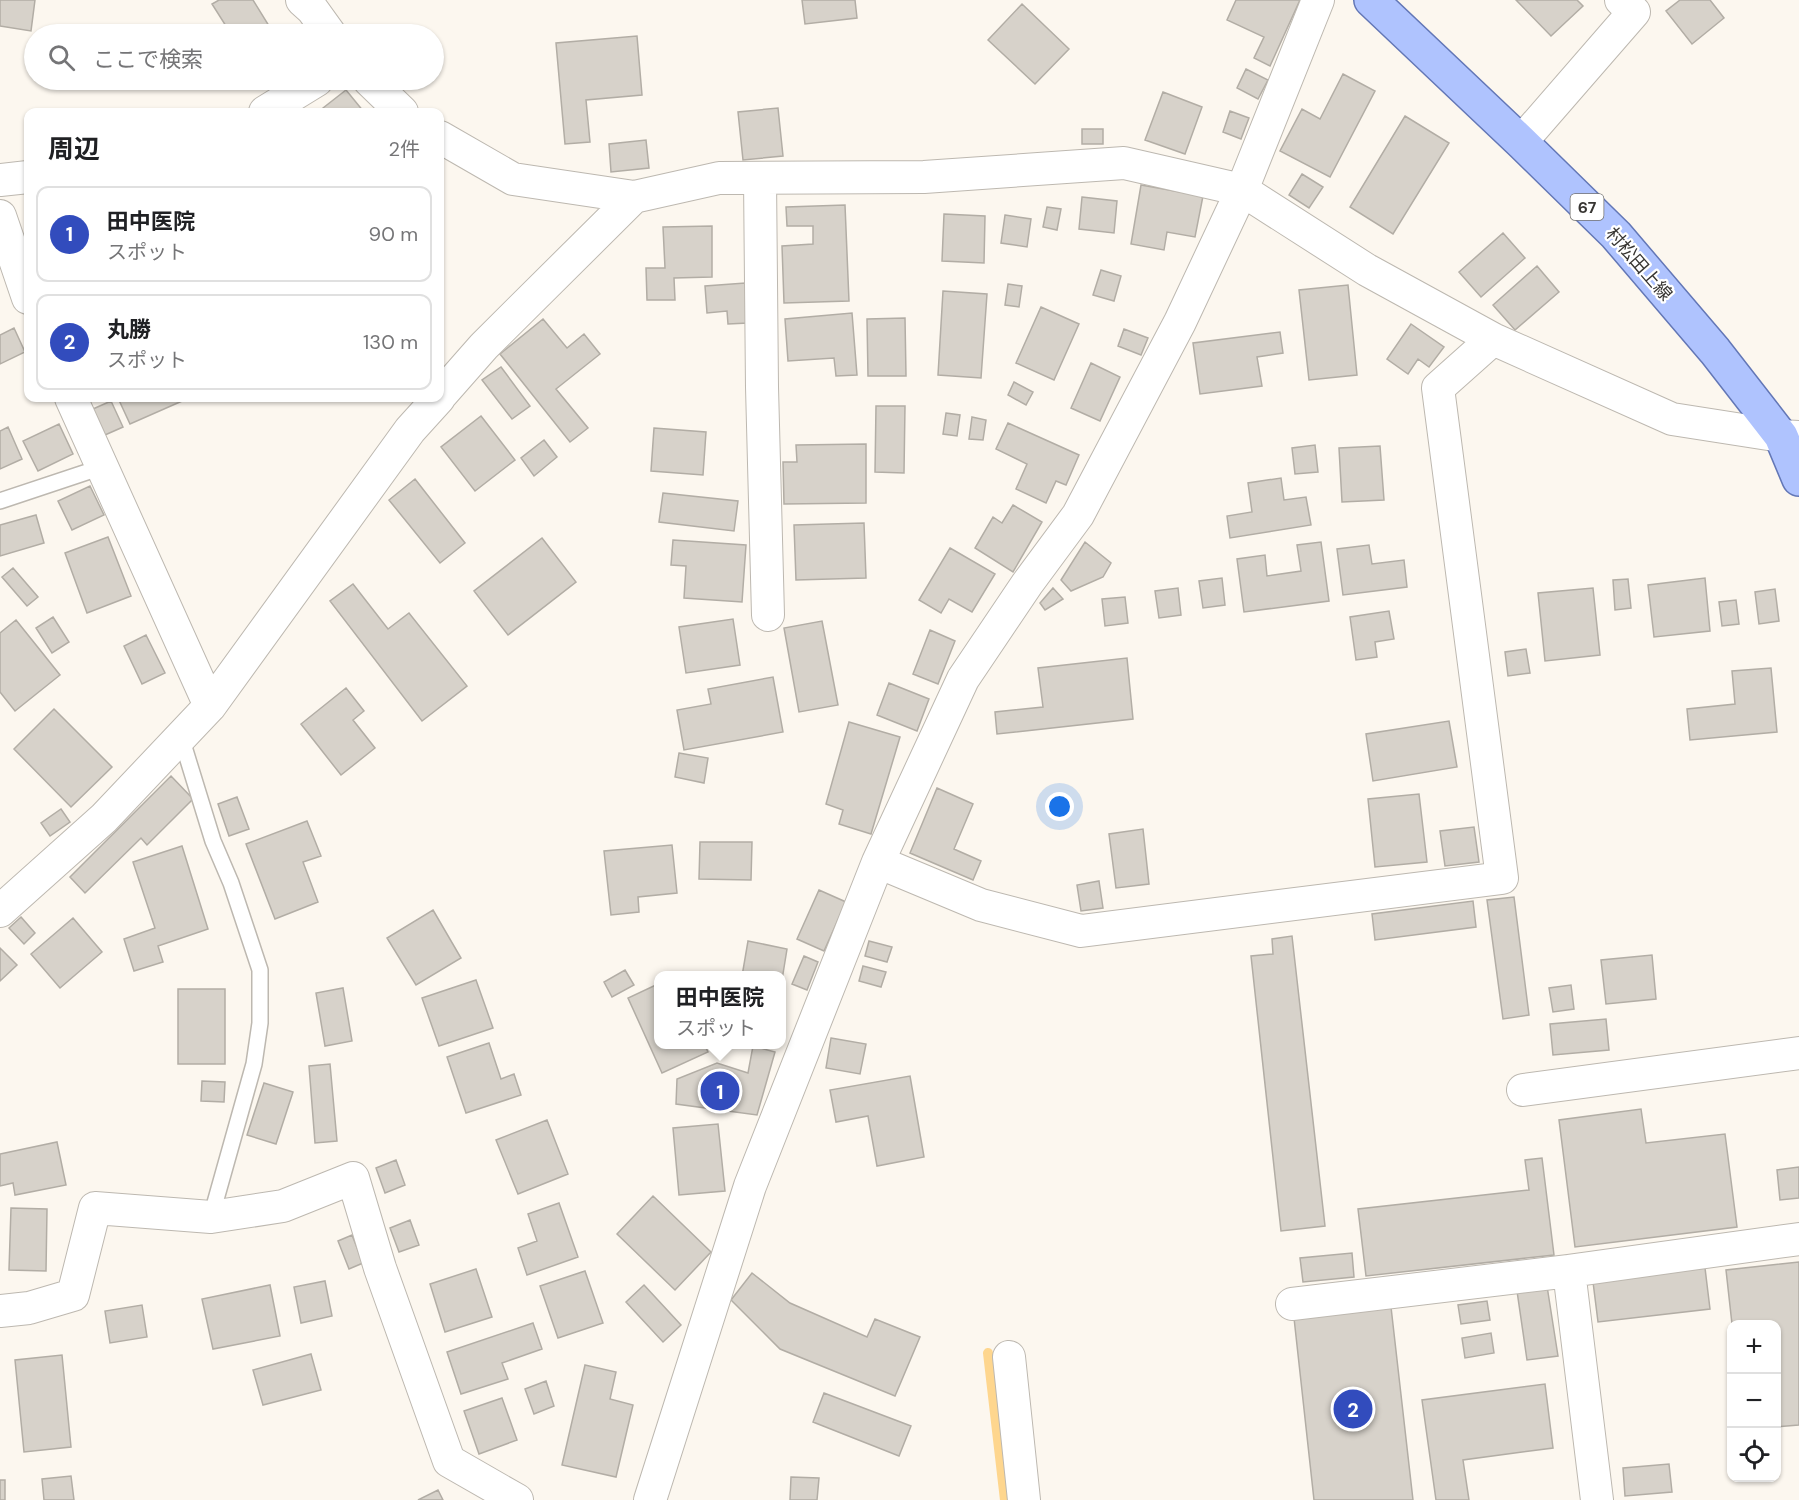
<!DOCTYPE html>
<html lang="ja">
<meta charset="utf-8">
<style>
body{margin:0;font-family:"DM Sans","Noto Sans JP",sans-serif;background:#f2f2f2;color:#202124}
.controls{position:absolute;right:18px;bottom:18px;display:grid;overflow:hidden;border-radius:12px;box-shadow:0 2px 4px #0004}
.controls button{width:54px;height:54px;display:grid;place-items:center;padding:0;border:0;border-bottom:2px solid #e0e0e0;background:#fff;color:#202124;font:30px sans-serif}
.you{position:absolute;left:1060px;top:807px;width:21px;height:21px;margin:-15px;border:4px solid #fff;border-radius:50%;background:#1a73e8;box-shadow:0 0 0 9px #1a73e833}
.badge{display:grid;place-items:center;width:39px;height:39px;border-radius:50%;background:#324cbd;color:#fff;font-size:20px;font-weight:700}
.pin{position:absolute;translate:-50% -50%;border:3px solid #fff;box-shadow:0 2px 6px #0006}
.popup{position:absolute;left:654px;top:971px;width:132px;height:78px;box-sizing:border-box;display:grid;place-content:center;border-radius:12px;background:#fff;filter:drop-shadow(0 2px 4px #0005);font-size:20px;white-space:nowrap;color:#757577}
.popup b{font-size:22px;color:#202124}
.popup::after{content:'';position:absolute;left:50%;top:100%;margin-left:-12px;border:12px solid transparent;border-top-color:#fff}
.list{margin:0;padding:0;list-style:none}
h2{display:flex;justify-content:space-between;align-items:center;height:78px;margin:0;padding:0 24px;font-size:26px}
h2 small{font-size:20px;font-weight:400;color:#757577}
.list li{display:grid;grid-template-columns:39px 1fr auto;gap:18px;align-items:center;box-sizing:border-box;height:96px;margin:0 12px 12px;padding:0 12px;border:2px solid #e0e0e0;border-radius:12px}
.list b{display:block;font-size:22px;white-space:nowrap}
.list p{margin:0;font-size:20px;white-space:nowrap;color:#757577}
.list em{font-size:20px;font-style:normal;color:#757577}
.icon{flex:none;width:33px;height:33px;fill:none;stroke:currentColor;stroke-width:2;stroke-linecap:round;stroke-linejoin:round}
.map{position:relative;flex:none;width:1799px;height:1500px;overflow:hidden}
.search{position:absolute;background:#fff;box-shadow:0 2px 4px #0004;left:24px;top:24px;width:420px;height:66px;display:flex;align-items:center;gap:15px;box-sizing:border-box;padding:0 21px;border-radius:33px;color:#757577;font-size:22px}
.panel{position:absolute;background:#fff;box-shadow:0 2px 4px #0004;left:24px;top:108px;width:420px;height:294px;border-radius:12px}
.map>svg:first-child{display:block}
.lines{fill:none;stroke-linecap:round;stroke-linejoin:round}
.stream{stroke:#fed68e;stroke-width:10}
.building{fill:#d7d2ca;stroke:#b2ada5;stroke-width:1.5}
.lane-casing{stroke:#bdb8b0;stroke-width:18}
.street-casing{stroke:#bdb8b0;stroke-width:34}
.primary-casing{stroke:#6377b6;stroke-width:36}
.lane{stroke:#fff;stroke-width:15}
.street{stroke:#fff;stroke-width:32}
.primary{stroke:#afc3fe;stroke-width:33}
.labels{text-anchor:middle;stroke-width:4.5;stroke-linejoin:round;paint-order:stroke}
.shield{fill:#fff;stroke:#737270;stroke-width:1.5}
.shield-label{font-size:16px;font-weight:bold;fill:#373532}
.street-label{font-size:18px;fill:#373532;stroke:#fff}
</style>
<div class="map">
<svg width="1799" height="1500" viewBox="0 0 1799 1500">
<rect width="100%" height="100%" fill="#fcf7ef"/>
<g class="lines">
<path class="stream" d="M988,1353L1005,1500"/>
</g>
<path class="building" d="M0,0H35L31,31L0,26Z
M219,0H253L274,34H231L212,4Z
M802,0H855L857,18L805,24Z
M1236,0H1300L1270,66L1254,58L1264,37L1227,20Z
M1516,0H1577L1583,6L1551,36Z
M1680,0H1710L1724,18L1692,44L1666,11Z
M1022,4L1069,49L1035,84L988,40Z
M637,36L642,95L586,100L590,142L565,144L556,43Z
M1246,69L1268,80L1258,99L1237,88Z
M1343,74L1375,91L1330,177L1280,151L1302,109L1320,119Z
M346,90L364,112H327L323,108Z
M1163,92L1202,107L1185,154L1145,140Z
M778,108L783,156L743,160L738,112Z
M1230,111L1249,118L1241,139L1223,132Z
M1405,116L1449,143L1393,234L1350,207Z
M1082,129H1103V144H1082Z
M646,140L649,168L611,172L609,144Z
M1302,174L1323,187L1309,208L1289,195Z
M1141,185L1203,196L1195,237L1167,232L1164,250L1131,244Z
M1082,197L1117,201L1114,233L1079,229Z
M845,205L849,301L784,303L782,246L813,244V226H787L786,207Z
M1047,207L1061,209L1057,230L1043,227Z
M944,214L985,216L984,263L942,261Z
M1005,215L1031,219L1027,247L1001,243Z
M712,226V277L674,278L675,300H647L646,268H665L663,227Z
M1503,233L1525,258L1481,297L1459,272Z
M1537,266L1559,292L1515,330L1493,305Z
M1101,270L1121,276L1114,301L1093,295Z
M745,283L748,323L728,324L727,311L707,313L705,286Z
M1008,284L1022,286L1019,307L1005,305Z
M1348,285L1357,375L1309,380L1299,290Z
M943,291L987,294L981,378L938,375Z
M1041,307L1079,324L1054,380L1016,363Z
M852,313L857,375L836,376L834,358L788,361L785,319Z
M905,318L906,376H868L867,319Z
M543,319L567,348L584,334L600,354L556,389L588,428L570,442L500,354Z
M1411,324L1444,347L1429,367L1418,359L1408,374L1387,359Z
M14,328L25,352L0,364V335Z
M1124,329L1148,338L1141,355L1118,346Z
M1280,332L1283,353L1257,357L1262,386L1200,394L1193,343Z
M1091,363L1120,377L1100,421L1071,408Z
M501,367L530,406L512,419L482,380Z
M1014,382L1033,392L1026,405L1008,395Z
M118,398H189L130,424Z
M111,401L123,427L105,435L93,409Z
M876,406H905L904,473L875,472Z
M946,413L960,415L957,436L943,434Z
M481,416L515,460L475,491L441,447Z
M972,417L986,420L983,440L969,439Z
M1008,423L1079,455L1066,485L1056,481L1046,503L1016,489L1027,464L996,449Z
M59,424L73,454L38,471L23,441Z
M8,427L22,459L0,469V431Z
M654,428L706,432L703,475L651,471Z
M544,440L557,457L534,476L521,458Z
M866,444V503L784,504L783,462H797L796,445Z
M1315,445L1318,472L1295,474L1292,448Z
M1380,446L1384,500L1342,502L1339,448Z
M1281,478L1284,500L1306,497L1311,525L1230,538L1227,516L1252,512L1248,483Z
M415,479L465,543L440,563L389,500Z
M90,486L104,515L72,530L58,501Z
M663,493L738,501L734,531L659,522Z
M1013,505L1042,522L1013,572L975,548L993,517L1002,523Z
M36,515L44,543L0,556V525Z
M864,523L866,578L796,580L794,525Z
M108,537L131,596L87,613L65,553Z
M542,538L576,582L508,635L474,591Z
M673,540L746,545L742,602L684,598L686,566L671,565Z
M1085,542L1111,563L1103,577L1071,591L1061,580Z
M1321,542L1329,601L1244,612L1237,559L1265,555L1267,576L1301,571L1297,545Z
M1369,545L1372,564L1404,560L1407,587L1343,595L1337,549Z
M950,548L995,574L972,612L949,599L941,613L919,600Z
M13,568L38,597L27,606L2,577Z
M1222,578L1225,605L1203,608L1199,581Z
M1705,578L1710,631L1654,637L1648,585Z
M1628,579L1631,608L1615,610L1613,580Z
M353,584L388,629L409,613L467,686L422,721L330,601Z
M1053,588L1063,599L1045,610L1040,603Z
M1178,588L1181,615L1159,618L1155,591Z
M1593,588L1600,655L1545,661L1538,593Z
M1775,589L1779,621L1759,624L1755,592Z
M1125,597L1128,623L1105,626L1102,599Z
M1736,600L1739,624L1722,626L1719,602Z
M1389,611L1394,639L1375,642L1377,657L1356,660L1350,617Z
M53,617L69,642L52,653L36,628Z
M733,619L740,665L686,673L679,627Z
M16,620L60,675L15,711L0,692V633Z
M822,621L838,705L799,712L784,628Z
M930,630L955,641L938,684L913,674Z
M146,635L165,673L142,684L124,646Z
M1526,649L1530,673L1508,676L1505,652Z
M1127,658L1133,719L997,734L995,712L1043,707L1038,668Z
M1771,668L1777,732L1690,740L1687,709L1735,704L1732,671Z
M773,677L783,732L684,750L677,710L711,704L708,689Z
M889,683L929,699L917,731L877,715Z
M346,688L364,711L353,720L375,748L341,775L301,724Z
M54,709L112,767L71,807L14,749Z
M1449,721L1457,767L1373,781L1366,734Z
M849,722L900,737L871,834L839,824L843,810L826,804Z
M679,753L708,758L704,783L675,777Z
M171,776L193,799L147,845L141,838L85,893L70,877Z
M937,788L973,804L954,849L981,861L973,880L910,853Z
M1419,794L1427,862L1375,867L1368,799Z
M237,797L249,829L229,836L218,804Z
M61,809L70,822L50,836L41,823Z
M307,821L321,856L303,862L318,902L275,919L246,844Z
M1474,827L1479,862L1445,866L1440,831Z
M1143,829L1149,884L1116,888L1109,834Z
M700,842H752L751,880L699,879Z
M672,845L677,893L638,897L639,912L611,915L604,851Z
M182,846L208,929L158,946L163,962L134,971L124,939L155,928L133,862Z
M1099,881L1103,908L1081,911L1077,885Z
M819,890L846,902L824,951L797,939Z
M1514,897L1529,1015L1503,1019L1487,900Z
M1473,901L1476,927L1375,940L1372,914Z
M433,910L461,958L416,985L387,938Z
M21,917L35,933L24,944L9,928Z
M73,918L102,952L60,988L31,954Z
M1292,936L1325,1226L1281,1231L1251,956L1273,954L1272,939Z
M748,941L787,949L782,980V976H742Z
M869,941L892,947L887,962L865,956Z
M0,948L17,965L0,981Z
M1652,955L1656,999L1606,1004L1601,960Z
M804,956L818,962L807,990L792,984Z
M863,966L886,972L881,987L859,981Z
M625,970L634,985L612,997L604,982Z
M476,980L493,1028L439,1046L422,998Z
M658,984V1044H704L708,1052L662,1073L628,998Z
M1571,985L1574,1009L1553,1012L1549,988Z
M343,988L352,1041L325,1046L316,993Z
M178,989H225V1064H178Z
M1606,1019L1609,1050L1553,1055L1550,1024Z
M831,1038L866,1044L860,1074L826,1068Z
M489,1043L501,1079L514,1074L521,1095L466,1113L447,1057Z
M753,1046L775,1052L757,1115L676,1104L677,1079L717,1063L748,1073Z
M330,1064L337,1141L315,1143L309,1066Z
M910,1076L924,1157L877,1166L868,1116L836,1122L830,1090Z
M202,1081L225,1082L224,1102L201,1101Z
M264,1083L293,1092L276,1144L247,1135Z
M1641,1109L1646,1143L1725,1134L1737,1227L1575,1247L1559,1120Z
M547,1120L568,1174L518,1194L496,1140Z
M718,1124L725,1191L679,1195L673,1128Z
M57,1142L66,1185L15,1195L13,1183L0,1186V1154Z
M1542,1158L1554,1255L1366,1276L1358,1209L1529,1190L1525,1160Z
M396,1160L405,1185L385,1193L376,1168Z
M1799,1167V1198L1780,1200L1777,1170Z
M653,1196L711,1252L675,1290L617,1234Z
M559,1203L578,1257L527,1275L518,1248L537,1241L528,1214Z
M11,1208L47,1209L46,1271L9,1270Z
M410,1220L419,1245L399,1252L390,1228Z
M352,1235L363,1263L349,1269L338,1241Z
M1352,1253L1354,1277L1303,1282L1300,1258Z
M1799,1262V1425L1776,1427V1324H1732L1726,1270Z
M1705,1268L1710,1309L1598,1322L1593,1282Z
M476,1269L492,1317L445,1332L430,1284Z
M585,1271L603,1323L558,1338L540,1286Z
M752,1273L790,1303L867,1337L875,1319L920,1337L895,1396L780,1349L731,1300Z
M325,1281L332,1316L301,1323L294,1287Z
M270,1285L280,1336L213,1349L202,1299Z
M644,1285L681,1325L663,1342L626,1302Z
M1547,1286L1558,1356L1527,1360L1517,1291Z
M1487,1301L1490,1320L1461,1324L1458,1305Z
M142,1305L147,1337L110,1343L105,1311Z
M1391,1307L1413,1500H1314L1294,1318Z
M533,1323L542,1349L502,1363L508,1379L461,1394L447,1352Z
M1491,1333L1494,1353L1465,1358L1462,1338Z
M311,1354L321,1390L263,1405L253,1370Z
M62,1355L71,1447L24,1452L15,1360Z
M585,1365L616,1372L610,1399L633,1405L616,1477L562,1465Z
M546,1381L554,1406L534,1414L525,1389Z
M1545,1384L1553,1448L1463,1460L1469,1500H1436L1422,1400Z
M824,1393L911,1426L899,1456L813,1422Z
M502,1398L517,1440L479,1454L464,1411Z
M1669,1464L1672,1492L1625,1496L1623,1468Z
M71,1476L74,1500H44L42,1479Z
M791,1477L819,1478L817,1500H790Z
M0,1480H5V1500H0Z
M438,1490L443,1500H418Z"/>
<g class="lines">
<g class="lane-casing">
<path id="lane" d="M0,501L102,467
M181,737L213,841L231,883L260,970V1023L254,1064L211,1217"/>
</g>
<g class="street-casing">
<path id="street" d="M302,0L312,9L330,34
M369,80L402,112
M265,112L317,80
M440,137L513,179L634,197L719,178L924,177L1124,163L1242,190L1367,270L1493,339L1672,419L1781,436L1799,437
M1521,142L1634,12L1621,0
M760,178L762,387L768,615
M0,180L28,177
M0,216L28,298
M440,396L484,346L634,197
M71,398L210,706
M878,862L981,905L1081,931L1502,878L1438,388L1493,339
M0,911L104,818L210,706L410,430L439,398
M1523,1090L1799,1053
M1569,1271L1597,1500
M1292,1304L1569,1271L1799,1239
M0,1311L29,1308L73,1295L95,1208L211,1217L283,1206L353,1178L380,1268L449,1461L517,1500
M1009,1357L1024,1500
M650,1500L750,1186L878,862L963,679L1027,584L1078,515L1180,322L1242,190L1318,0"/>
</g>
<g class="primary-casing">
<path id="primary" d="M1371,0L1521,142L1616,235L1715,351L1781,436L1799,479"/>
</g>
<use href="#lane" class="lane"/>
<use href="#street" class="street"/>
<use href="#primary" class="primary"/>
</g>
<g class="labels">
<rect class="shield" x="1570.5" y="194" width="33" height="26" rx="4.5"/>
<g class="shield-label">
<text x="1587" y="213">67</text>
</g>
<g class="street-label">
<text transform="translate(1639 264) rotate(49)" y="6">村松田上線</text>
</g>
</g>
</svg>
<div class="controls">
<button>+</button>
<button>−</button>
<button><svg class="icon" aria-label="locate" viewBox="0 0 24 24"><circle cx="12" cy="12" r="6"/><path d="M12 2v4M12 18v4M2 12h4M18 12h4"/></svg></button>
</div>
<div class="you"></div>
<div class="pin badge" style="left:720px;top:1091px">1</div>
<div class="popup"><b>田中医院</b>スポット</div>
<div class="pin badge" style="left:1353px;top:1409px">2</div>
<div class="search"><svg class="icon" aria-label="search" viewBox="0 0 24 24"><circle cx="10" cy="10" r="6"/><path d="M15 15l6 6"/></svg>ここで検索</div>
<section class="panel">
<h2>周辺<small>2件</small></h2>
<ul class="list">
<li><span class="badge">1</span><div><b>田中医院</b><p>スポット</p></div><em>90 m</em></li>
<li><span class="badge">2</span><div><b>丸勝</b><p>スポット</p></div><em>130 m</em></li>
</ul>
</section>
</div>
